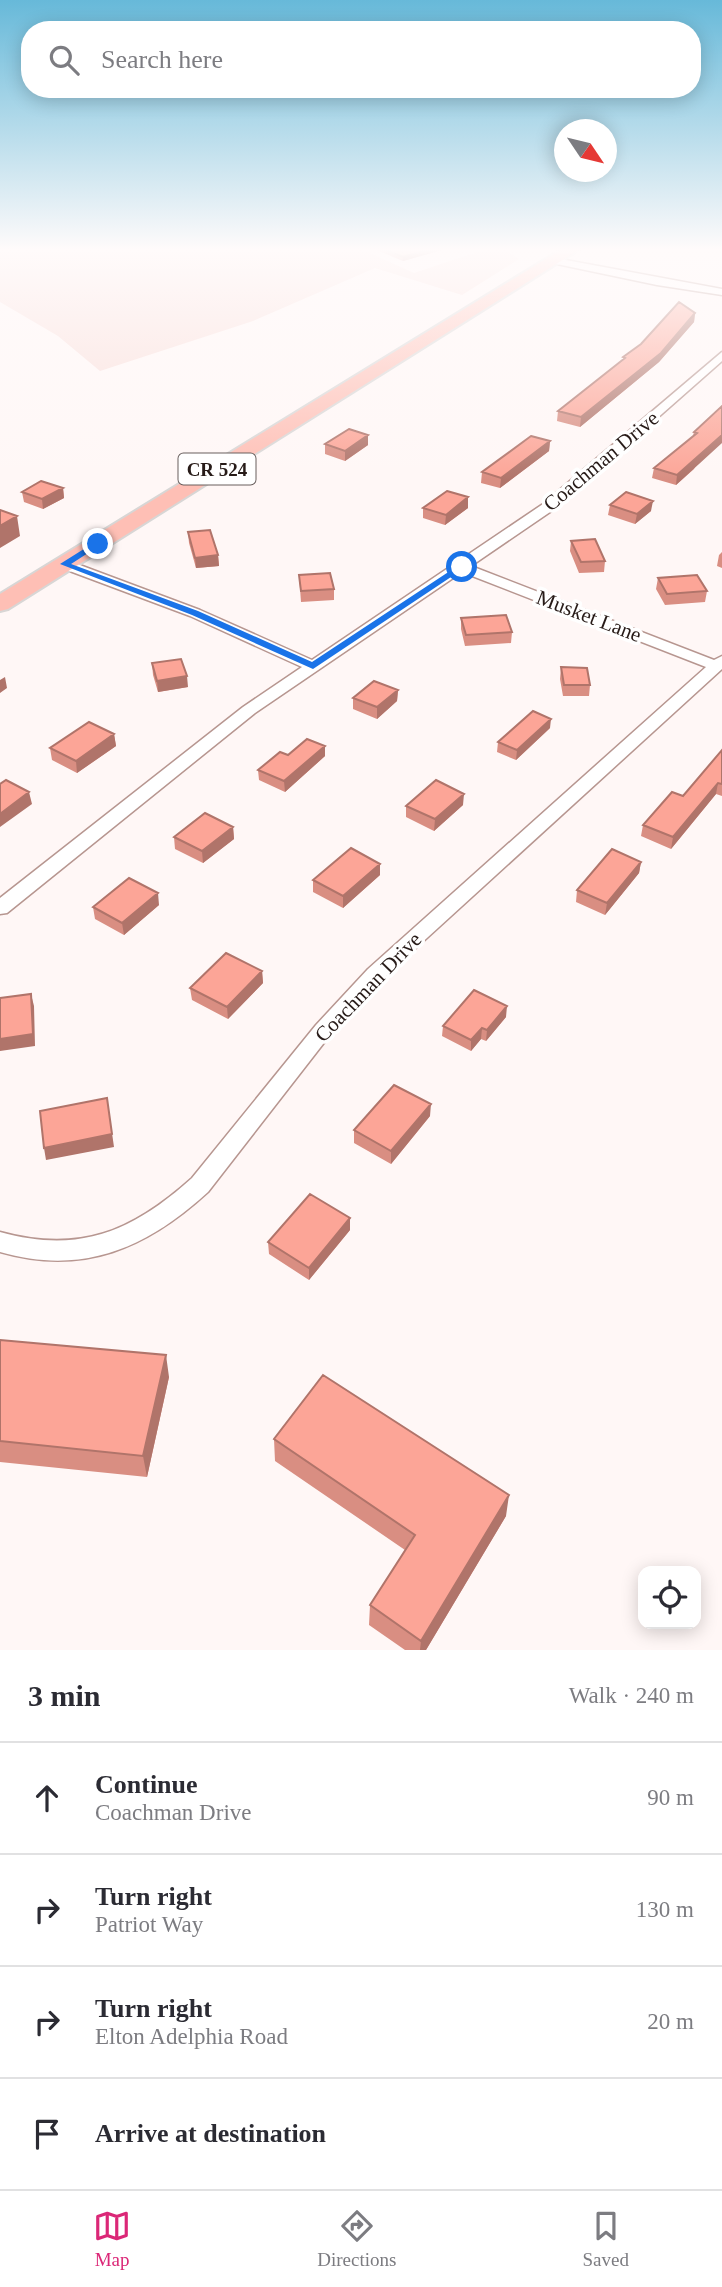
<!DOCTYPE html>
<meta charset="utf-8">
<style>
body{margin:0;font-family:"Times New Roman",serif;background:#f7f7f7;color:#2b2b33}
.controls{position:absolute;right:21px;bottom:21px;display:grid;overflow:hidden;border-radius:14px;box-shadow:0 4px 18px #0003}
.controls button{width:63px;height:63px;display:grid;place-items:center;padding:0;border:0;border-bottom:2px solid #e1e1e2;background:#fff;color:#2b2b33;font:35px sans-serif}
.compass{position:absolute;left:554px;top:119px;width:63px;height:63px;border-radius:50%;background:#fff;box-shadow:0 4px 18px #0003;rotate:125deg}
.stop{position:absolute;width:21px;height:21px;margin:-16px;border:5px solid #1a73e8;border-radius:50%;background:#fff}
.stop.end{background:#1a73e8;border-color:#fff;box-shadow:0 2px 7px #0008}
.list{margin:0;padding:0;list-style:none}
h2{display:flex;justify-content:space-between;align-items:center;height:91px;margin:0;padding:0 28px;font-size:30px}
h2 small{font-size:23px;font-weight:400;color:#7c7c81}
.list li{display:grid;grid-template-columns:46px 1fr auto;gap:21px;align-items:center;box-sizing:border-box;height:112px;padding:0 28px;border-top:2px solid #e1e1e2}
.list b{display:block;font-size:26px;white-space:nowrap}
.list p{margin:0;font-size:23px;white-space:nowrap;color:#7c7c81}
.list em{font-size:23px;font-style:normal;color:#7c7c81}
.icon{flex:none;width:38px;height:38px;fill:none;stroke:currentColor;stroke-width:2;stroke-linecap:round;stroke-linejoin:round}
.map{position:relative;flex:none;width:722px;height:1650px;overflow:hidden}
.search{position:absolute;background:#fff;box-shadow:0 4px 18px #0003;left:21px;right:21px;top:21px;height:77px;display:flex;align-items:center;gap:18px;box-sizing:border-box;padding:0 24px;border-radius:28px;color:#7c7c81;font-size:26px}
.sheet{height:539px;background:#fff}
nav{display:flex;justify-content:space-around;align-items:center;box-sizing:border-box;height:98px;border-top:2px solid #e1e1e2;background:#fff;font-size:19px;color:#7c7c81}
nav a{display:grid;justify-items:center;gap:4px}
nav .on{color:#db2777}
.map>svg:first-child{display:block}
.green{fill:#f9deda}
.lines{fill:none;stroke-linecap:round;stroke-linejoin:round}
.minor-casing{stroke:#b79690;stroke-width:3}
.primary-casing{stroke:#d8d6d5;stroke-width:4}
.minor{fill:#fff;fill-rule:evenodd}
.primary{fill:#febfb5;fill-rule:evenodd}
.wall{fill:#d98e82}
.shaded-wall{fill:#b0746a}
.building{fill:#fca597;stroke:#b0746a;stroke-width:2}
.route{fill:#1a73e8}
.labels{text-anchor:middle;stroke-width:7;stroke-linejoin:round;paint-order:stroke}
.shield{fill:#fff;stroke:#685f5d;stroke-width:2}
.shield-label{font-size:19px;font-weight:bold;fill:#271b18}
.street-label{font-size:21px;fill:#271b18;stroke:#fff}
</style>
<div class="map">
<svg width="722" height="1650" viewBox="0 0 722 1650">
<rect width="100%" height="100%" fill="#fff7f6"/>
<path class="green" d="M0,249H361L414,273L486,249H505L519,259L462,295L375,268L253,321L100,371L58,336L0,302Z"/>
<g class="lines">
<g class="minor-casing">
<path id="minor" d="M555,258L722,289V295L657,285L552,263V259Z
M722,352V361L553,510L471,566L714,660L722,656V669L382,979L330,1035L208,1192C147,1248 83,1276 0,1252V1232C79,1254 132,1232 192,1178L316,1025L368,969L706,667L462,572L255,713L7,913L0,914V898L243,707L302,667L190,616L59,567V561H69L200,610L312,660L543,504Z"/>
</g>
<g class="primary-casing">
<path id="primary" d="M562,249H580L8,609L0,611V594Z"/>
</g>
<use href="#minor" class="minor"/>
<use href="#primary" class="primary"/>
</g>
<path class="wall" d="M374,249H445L403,261Z
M695,313L694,322L659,362L580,427L557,421L558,411L623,360V357Z
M722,406L694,469L676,485L652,478L654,468L693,436L694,432Z
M550,441L549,451L500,488L481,483L482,472Z
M325,444L368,445L345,461L325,454Z
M63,488L64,498L43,509L24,502L22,492Z
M610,505L651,511L635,524L608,515Z
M423,508H468L445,525L423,518Z
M188,532L218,555L219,566L196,568L189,543Z
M571,541L605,561L604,572L579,573L570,551Z
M722,552V568L717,566L719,555Z
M299,575L334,589V600L301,602Z
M658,578L707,591L705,602L665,605L656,589Z
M461,618L512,632L511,643L465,646L461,629Z
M152,663L188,687L158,692L153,675Z
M561,667L590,685L589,696H563L560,679Z
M398,690L397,701L377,719L353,709V698Z
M550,728L516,760L497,752L498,742Z
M114,734L116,746L77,773L52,760L50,748Z
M722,750V796L716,794L671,849L641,836L643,825L683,796Z
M288,755L325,756L285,792L259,780L258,770Z
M463,805L434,831L406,817V806Z
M233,827L234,839L203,863L175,849L174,837Z
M641,862L639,873L605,915L576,902L577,890Z
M380,875L343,908L313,892V880Z
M159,905L124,935L95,919L93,907Z
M262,971L263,983L228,1019L192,1000L190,988Z
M506,1017L486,1041L481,1039L471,1051L442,1036L443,1026Z
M430,1116L391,1164L354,1143V1130Z
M350,1230L309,1280L269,1254L268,1242Z
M0,1340L169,1377L147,1477L0,1462Z
M274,1439L506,1516L426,1650H405L369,1625L370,1605L405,1550L275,1461Z"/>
<path class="shaded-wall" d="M430,249H445L403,261V257Z
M695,313L694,322L659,362L580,427L581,417Z
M368,435V445L345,461V451Z
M722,435V443L676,485L677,475Z
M550,441L549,451L500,488L501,478Z
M63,488L64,498L43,509L42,499Z
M468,497V508L445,525L446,515Z
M653,501L651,511L635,524L637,514Z
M17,516L20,536L0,548V526Z
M218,555L219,566L196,568L195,558Z
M187,676L188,687L158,692L157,681Z
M5,677L7,688L0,693V680Z
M398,690L397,701L377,719V707Z
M551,719L550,728L516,760L517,750Z
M114,734L116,746L77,773L76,761Z
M325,746V756L285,792L284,781Z
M718,783L716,794L671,849L673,837Z
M29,792L32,804L0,827V814Z
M464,794L463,805L434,831L435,819Z
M233,827L234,839L203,863L202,851Z
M641,862L639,873L605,915L607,903Z
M380,864V875L343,908V896Z
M158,893L159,905L124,935L122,923Z
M262,971L263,983L228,1019L227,1007Z
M31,994L34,1006L35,1046L0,1051V1039Z
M507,1006L506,1017L486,1041L487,1030Z
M482,1028L481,1039L471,1051V1040Z
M107,1098L114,1147L46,1160L44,1148Z
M431,1104L430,1116L391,1164V1151Z
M350,1218V1230L309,1280V1268Z
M166,1355L169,1377L147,1477L143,1456Z
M509,1495L506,1516L426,1650H420L421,1641Z"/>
<path class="building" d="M384,249H430L403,257Z
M679,302L695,313L661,353L581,417L558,411L625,358L623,357L641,344Z
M722,406V435L677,475L654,468L697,433L694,432Z
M349,429L368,435L345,451L325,444Z
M531,436L550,441L501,478L482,472Z
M41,481L63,488L42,499L22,492Z
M447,491L468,497L446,515L423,508Z
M626,492L653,501L637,514L610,505Z
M0,510L17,516L0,526Z
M210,530L218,555L195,558L188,532Z
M595,539L605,561L581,562L571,541Z
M330,573L334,589L301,591L299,575Z
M697,575L707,591L667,594L658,578Z
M506,615L512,632L466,635L461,618Z
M181,659L187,676L157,681L152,663Z
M561,667L587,668L590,685H564Z
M374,681L398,690L377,707L353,698Z
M533,711L551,719L517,750L498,742Z
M89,722L114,734L76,761L50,748Z
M307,739L325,746L284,781L258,770L280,752L288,755Z
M722,750V784L718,783L673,837L643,825L672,792L683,796Z
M6,780L29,792L0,814V784Z
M436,780L464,794L435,819L406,806Z
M205,813L233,827L202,851L174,837Z
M351,848L380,864L343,896L313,880Z
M612,849L641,862L607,903L577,890Z
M129,878L158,893L122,923L93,907Z
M226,953L262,971L227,1007L190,988Z
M474,990L507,1006L487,1030L482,1028L471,1040L443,1026Z
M31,994L33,1034L0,1039V998Z
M394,1085L431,1104L391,1151L354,1130Z
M107,1098L112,1134L44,1148L40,1111Z
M310,1194L350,1218L309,1268L268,1242Z
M0,1340L166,1355L143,1456L0,1441Z
M323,1375L509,1495L421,1641L370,1605L415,1535L274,1439Z"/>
<linearGradient id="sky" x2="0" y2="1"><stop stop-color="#67b9d9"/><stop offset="0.52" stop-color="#fffbfb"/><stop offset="1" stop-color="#fffbfb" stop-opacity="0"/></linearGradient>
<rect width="722" height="480" fill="url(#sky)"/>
<path class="route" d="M95,542L102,544L71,564L198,611L312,662L459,565L466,567L313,669L192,615L60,564Z"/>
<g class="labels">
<rect class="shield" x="178.5" y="453.5" width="77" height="31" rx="5"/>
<g class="shield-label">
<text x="217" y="476">CR 524</text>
</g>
<g class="street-label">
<text transform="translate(601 461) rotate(-40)" y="7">Coachman Drive</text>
<text transform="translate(589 616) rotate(21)" y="7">Musket Lane</text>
<text transform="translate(368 987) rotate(-46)" y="7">Coachman Drive</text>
</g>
</g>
</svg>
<div class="controls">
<button><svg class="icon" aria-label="locate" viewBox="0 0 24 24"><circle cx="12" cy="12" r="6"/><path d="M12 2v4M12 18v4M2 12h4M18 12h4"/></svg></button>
</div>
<svg class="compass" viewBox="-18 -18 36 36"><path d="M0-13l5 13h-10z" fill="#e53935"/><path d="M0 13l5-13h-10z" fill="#7c7c81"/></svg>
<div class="stop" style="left:462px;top:567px"></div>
<div class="stop end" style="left:98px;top:544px"></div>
<div class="search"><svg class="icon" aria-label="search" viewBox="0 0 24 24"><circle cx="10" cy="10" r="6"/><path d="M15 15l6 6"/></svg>Search here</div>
</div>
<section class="sheet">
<h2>3 min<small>Walk · 240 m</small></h2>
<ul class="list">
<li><svg class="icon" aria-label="ahead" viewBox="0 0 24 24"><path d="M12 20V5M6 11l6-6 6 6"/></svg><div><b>Continue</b><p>Coachman Drive</p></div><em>90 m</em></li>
<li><svg class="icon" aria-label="right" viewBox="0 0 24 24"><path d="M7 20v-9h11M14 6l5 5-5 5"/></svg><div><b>Turn right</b><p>Patriot Way</p></div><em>130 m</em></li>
<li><svg class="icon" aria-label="right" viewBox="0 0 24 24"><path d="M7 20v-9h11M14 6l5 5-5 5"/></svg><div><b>Turn right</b><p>Elton Adelphia Road</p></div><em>20 m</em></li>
<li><svg class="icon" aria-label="arrive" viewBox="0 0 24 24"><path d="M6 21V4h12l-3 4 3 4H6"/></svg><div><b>Arrive at destination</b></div></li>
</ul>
</section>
<nav>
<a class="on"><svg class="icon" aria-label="map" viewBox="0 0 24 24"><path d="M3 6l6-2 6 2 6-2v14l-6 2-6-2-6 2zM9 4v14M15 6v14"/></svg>Map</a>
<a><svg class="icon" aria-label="directions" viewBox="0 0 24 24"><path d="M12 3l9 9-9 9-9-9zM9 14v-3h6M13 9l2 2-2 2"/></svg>Directions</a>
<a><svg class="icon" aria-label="saved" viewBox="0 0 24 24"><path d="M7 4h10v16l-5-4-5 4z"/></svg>Saved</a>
</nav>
